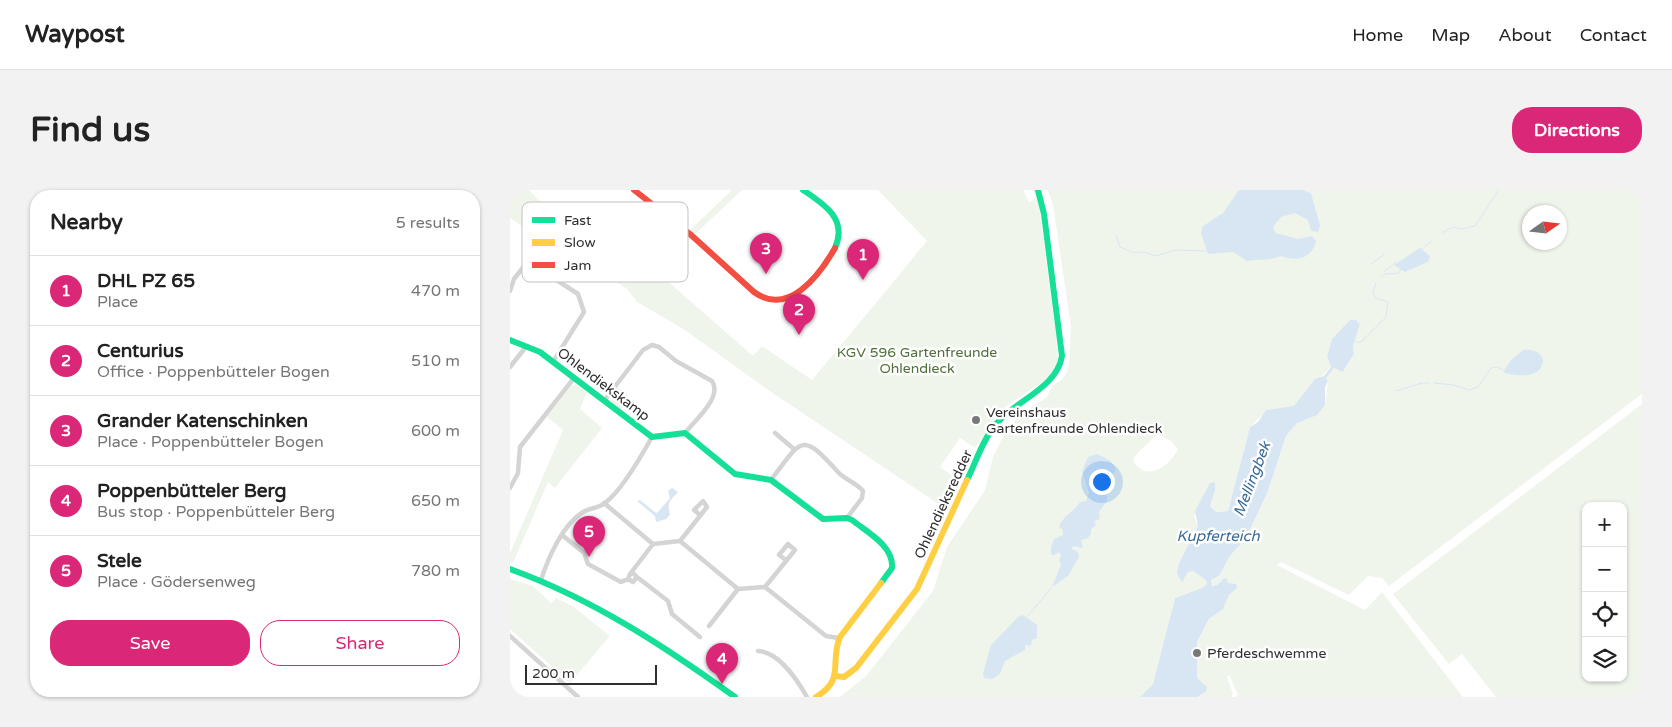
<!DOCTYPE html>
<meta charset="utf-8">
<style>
body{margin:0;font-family:"Varela Round",sans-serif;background:#f2f2f2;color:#222}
.controls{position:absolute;right:15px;bottom:15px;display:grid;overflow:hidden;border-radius:10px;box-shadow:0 1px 4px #0004}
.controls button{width:45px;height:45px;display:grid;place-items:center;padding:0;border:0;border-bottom:1px solid #e0e0e0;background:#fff;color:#222;font:25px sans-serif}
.compass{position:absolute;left:1012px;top:15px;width:45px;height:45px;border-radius:50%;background:#fff;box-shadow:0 1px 4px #0004;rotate:76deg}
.scale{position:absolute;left:15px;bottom:12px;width:132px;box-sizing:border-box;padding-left:5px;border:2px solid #2f2f2f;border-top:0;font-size:14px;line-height:18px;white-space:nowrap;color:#2f2f2f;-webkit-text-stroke:4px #fff;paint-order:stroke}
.you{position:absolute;left:591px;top:291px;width:18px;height:18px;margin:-12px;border:4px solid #fff;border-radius:50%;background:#1a73e8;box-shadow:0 0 0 8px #1a73e833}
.badge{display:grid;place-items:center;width:32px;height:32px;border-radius:50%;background:#db2777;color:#fff;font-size:16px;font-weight:700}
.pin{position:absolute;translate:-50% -41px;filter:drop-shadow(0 1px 2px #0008)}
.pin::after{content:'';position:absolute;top:26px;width:18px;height:15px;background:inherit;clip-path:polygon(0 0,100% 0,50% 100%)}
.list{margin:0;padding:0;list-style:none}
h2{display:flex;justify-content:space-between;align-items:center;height:65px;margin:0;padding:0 20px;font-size:21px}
h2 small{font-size:16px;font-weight:400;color:#767676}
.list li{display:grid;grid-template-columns:32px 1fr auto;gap:15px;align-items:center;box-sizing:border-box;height:70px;padding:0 20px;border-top:1px solid #e0e0e0}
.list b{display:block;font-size:19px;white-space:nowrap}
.list p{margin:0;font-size:16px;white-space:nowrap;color:#767676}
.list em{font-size:16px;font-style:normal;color:#767676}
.actions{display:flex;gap:10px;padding:15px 20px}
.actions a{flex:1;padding:11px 0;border:1px solid #db2777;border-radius:20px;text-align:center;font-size:18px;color:#db2777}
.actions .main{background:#db2777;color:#fff}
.icon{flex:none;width:28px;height:28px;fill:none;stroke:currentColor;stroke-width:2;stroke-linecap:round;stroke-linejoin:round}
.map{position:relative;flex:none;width:1132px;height:507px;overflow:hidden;border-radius:20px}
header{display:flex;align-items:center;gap:30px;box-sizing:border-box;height:70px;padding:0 25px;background:#fff;border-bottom:1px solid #e0e0e0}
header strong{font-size:24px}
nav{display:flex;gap:28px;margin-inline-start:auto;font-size:18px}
.intro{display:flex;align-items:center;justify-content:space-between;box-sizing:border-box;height:120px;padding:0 30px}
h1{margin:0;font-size:35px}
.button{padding:12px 22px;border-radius:20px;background:#db2777;color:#fff;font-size:18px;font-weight:700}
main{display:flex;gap:30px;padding:0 30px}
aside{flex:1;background:#fff;border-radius:20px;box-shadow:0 1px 4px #0004}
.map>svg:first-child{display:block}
.green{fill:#f0f5ec;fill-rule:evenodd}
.water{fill:#d8e6f4}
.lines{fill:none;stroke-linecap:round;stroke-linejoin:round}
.stream{stroke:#d8e6f4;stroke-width:1}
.street{stroke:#d4d4d4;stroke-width:4.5}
.fast{stroke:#16e098;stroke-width:6}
.slow{stroke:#ffcf43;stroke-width:6}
.jam{stroke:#f24e42;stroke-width:6}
.poi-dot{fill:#787878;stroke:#fff;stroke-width:2}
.labels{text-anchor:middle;stroke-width:5;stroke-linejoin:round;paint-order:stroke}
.park-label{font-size:14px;fill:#4e6f39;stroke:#fff}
.street-label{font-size:14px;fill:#2f2f2f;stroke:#fff}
.poi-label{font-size:14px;fill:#2f2f2f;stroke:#fff;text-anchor:start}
.water-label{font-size:15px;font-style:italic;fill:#376a98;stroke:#fff}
.key{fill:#fff;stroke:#c1c1c1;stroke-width:1}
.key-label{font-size:14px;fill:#2f2f2f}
</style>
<header>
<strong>Waypost</strong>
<nav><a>Home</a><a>Map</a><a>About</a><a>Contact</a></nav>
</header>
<div class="intro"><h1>Find us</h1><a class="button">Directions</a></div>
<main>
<aside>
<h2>Nearby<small>5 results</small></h2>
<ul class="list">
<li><span class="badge">1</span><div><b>DHL PZ 65</b><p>Place</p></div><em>470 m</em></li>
<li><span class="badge">2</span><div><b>Centurius</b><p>Office · Poppenbütteler Bogen</p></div><em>510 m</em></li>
<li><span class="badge">3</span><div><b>Grander Katenschinken</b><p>Place · Poppenbütteler Bogen</p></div><em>600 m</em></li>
<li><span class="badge">4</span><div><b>Poppenbütteler Berg</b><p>Bus stop · Poppenbütteler Berg</p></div><em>650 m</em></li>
<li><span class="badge">5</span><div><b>Stele</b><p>Place · Gödersenweg</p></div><em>780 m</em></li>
</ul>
<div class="actions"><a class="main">Save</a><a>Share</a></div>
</aside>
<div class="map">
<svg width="1132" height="507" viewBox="0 0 1132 507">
<rect width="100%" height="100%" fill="#fff"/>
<path class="green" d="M0,0H19L55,38L64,31L138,80L222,0H232L146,81L243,166L252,156L302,190L417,51L368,0H513L519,12L526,9L523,0H527L546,144L548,173L541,187L500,213L489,223L465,258L450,248L430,277L445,288L433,317L258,200L175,140L127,112L117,99L68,66L59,67L0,28Z
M538,0H1132V204L879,396L872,388L858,386L839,405L771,372L767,375L855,420L872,402L953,507H726L728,505L719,485L717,487L723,504L721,507H687L696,502L697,498L687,488V452L699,429L715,415L719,405L727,398L711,390L707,395L702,396L701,390L709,386L720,366L736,348L758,301L776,246L787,233L805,224L815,215L818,191L816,188L824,178L835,180L844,164L843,156L850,134L846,130H840L822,150L817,167L821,177C813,186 804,192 796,201C792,206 788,213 783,217C778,221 770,217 764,219C753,222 748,230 740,237L718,321L705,322L700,316L703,306L684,326L688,336L669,373L675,387L678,382L683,381L696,390L697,394L692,398L665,408L643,494L630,507H330L356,486L423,401L437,357L475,300L483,267L497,239L509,226L537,207L543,195L552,190L557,182L559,175L561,136L543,15ZM1019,22H1050V52H1019ZM647,244L661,251L668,259C659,277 636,293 623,270C628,260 639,254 647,244Z
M66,194L77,202L70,219L92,238L45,298L38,292L3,373L0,372V363L53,240L37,227L61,196Z
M108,197L117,204L118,211L111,220L102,214L101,206Z
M1132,214V507H986L952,464L939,474L883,404ZM1076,316H1113V488H1076Z
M0,389L23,396L41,413L46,408L64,417L100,446L60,493L0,439Z"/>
<path class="water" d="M729,0H792L801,3L810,35L808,42L801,41L798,30L785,23L771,27L763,37L765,43L788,49L802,46L806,51C802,69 786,72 771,66C755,72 751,68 737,71L723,62L698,64L691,43L693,36L713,23Z
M910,58L920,66L918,72L895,82L884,75Z
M840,130H846L850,134L843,156L844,164L833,182L824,178L816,188L818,191L815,197V215L807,225L787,233L776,246L758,301L736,348L720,366L709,386L701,390L702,396L707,395L714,388L717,389L718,393L726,394L727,398L719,405L713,419L699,429L687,452V488L697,497L696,502L687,507H630L643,494L665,408L692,398L697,394L696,390L683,381L678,382L672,392L667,384L669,373L688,336L685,321L700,293L705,292V300L700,316L706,322L718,321L740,237L748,232L756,220L784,216L805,189L814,186L821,177L817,167L822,149Z
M1013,160C1022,159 1029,161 1033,169C1034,189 1005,187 993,182L1001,170Z
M587,264L601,271L606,280L597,292V311L589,322L590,329L584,331L586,335L581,339V344L578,348L571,350L573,358L563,356L562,359L568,362L569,367L558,386L542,397L551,375L549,370L551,366L549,362L543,366L541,364V357L544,349L553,345V340L549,337C553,325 564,322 570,312L576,311L579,303L572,281L578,267Z
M162,298L168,302C159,312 157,312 160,325L156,329L146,332L145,326L127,311L130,310L146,323L148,322L160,308L158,301Z
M513,425L527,435V448L522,450L521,456L515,455V460L495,471L490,484L482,489L474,488L473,483L481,455L508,427Z"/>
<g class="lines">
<path class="stream" d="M932,43L943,37L952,39L965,36L989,0
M606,45L610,57L625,63L634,62L646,66L666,60L696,61
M911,60L921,51
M861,74L874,65
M874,82L886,72
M871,88L875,84L889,83L891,79
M845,150L848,153L852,151L876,127L878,112L865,108L863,101L866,93
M924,193L944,195L959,200L968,197L981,178L987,177L993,180
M886,201L912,193H919
M517,427L542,397"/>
<path class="street" d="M0,101L4,89L15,75L22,74L68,104L74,122L43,172
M0,177L15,158
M94,211L133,160L142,155L149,157L166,171L202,191C213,207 185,230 175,243
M265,243L284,259
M261,290C292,249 291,241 328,282C335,290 347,293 353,301L352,308L337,328
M0,298L8,283L10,257L64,188
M94,313L143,354L170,351L228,399L255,397L316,446L328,448
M52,345L74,363L78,374L111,392L118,389L123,392L127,387L123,383L120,384L118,389
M170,351L197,317L193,311L184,320L190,325
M120,384L143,354
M127,387L158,411L162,424L190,447
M31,390C38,368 53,334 73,322C80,318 89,318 95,313C111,301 132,265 142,247
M255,397L285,360L278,354L269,365L276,370
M199,436L228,399
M0,446L68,507
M248,461C269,462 288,491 297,507"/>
<path class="fast" d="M293,0C314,14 338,29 325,58
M0,150L30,162L142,247L175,243L225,284L261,290L313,329L337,328L342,330C357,342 384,356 382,378L371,393
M457,290C466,272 473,249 486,234C506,210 547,198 552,166L534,24L528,0
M0,379C83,409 154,456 225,507"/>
<path class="slow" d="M326,486L334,487L346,478L407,399L457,290
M306,507C336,489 319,473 330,447L371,393"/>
<path class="jam" d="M124,0L180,44L244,102C278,127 309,86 325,58"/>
</g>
<g class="poi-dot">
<circle cx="466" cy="230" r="5"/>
<circle cx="687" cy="463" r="5"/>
</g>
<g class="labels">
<g class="park-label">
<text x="407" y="167">KGV 596 Gartenfreunde<tspan x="407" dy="16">Ohlendieck</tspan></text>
</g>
<g class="street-label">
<text transform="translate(94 194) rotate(37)" y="5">Ohlendiekskamp</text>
<text transform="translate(433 314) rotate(-65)" y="5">Ohlendieksredder</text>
</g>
<g class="poi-label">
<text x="476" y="227">Vereinshaus<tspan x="476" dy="16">Gartenfreunde Ohlendieck</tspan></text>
<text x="697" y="468">Pferdeschwemme</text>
</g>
<g class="water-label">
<text transform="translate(742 289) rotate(-69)" y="5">Mellingbek</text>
<text x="708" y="351">Kupferteich</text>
</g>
</g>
<rect x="12" y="12" width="166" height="80" rx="8" class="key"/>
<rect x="22" y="27" width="23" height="6" fill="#16e098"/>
<rect x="22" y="49" width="23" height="7" fill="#ffcf43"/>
<rect x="22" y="72" width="23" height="6" fill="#f24e42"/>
<g class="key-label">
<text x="54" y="35">Fast</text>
<text x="54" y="57">Slow</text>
<text x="54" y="80">Jam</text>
</g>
</svg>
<div class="controls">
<button>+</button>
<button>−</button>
<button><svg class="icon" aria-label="locate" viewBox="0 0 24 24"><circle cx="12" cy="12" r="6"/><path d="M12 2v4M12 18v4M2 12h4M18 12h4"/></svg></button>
<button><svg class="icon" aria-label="layers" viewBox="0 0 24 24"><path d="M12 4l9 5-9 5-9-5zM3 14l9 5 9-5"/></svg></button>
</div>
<svg class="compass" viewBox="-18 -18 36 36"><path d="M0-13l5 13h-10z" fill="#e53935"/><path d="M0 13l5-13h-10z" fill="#767676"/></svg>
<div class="scale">200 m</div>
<div class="you"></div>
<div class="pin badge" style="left:353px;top:90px">1</div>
<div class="pin badge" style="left:289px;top:145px">2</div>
<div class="pin badge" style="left:256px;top:84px">3</div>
<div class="pin badge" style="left:212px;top:494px">4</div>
<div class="pin badge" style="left:79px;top:367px">5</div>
</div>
</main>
